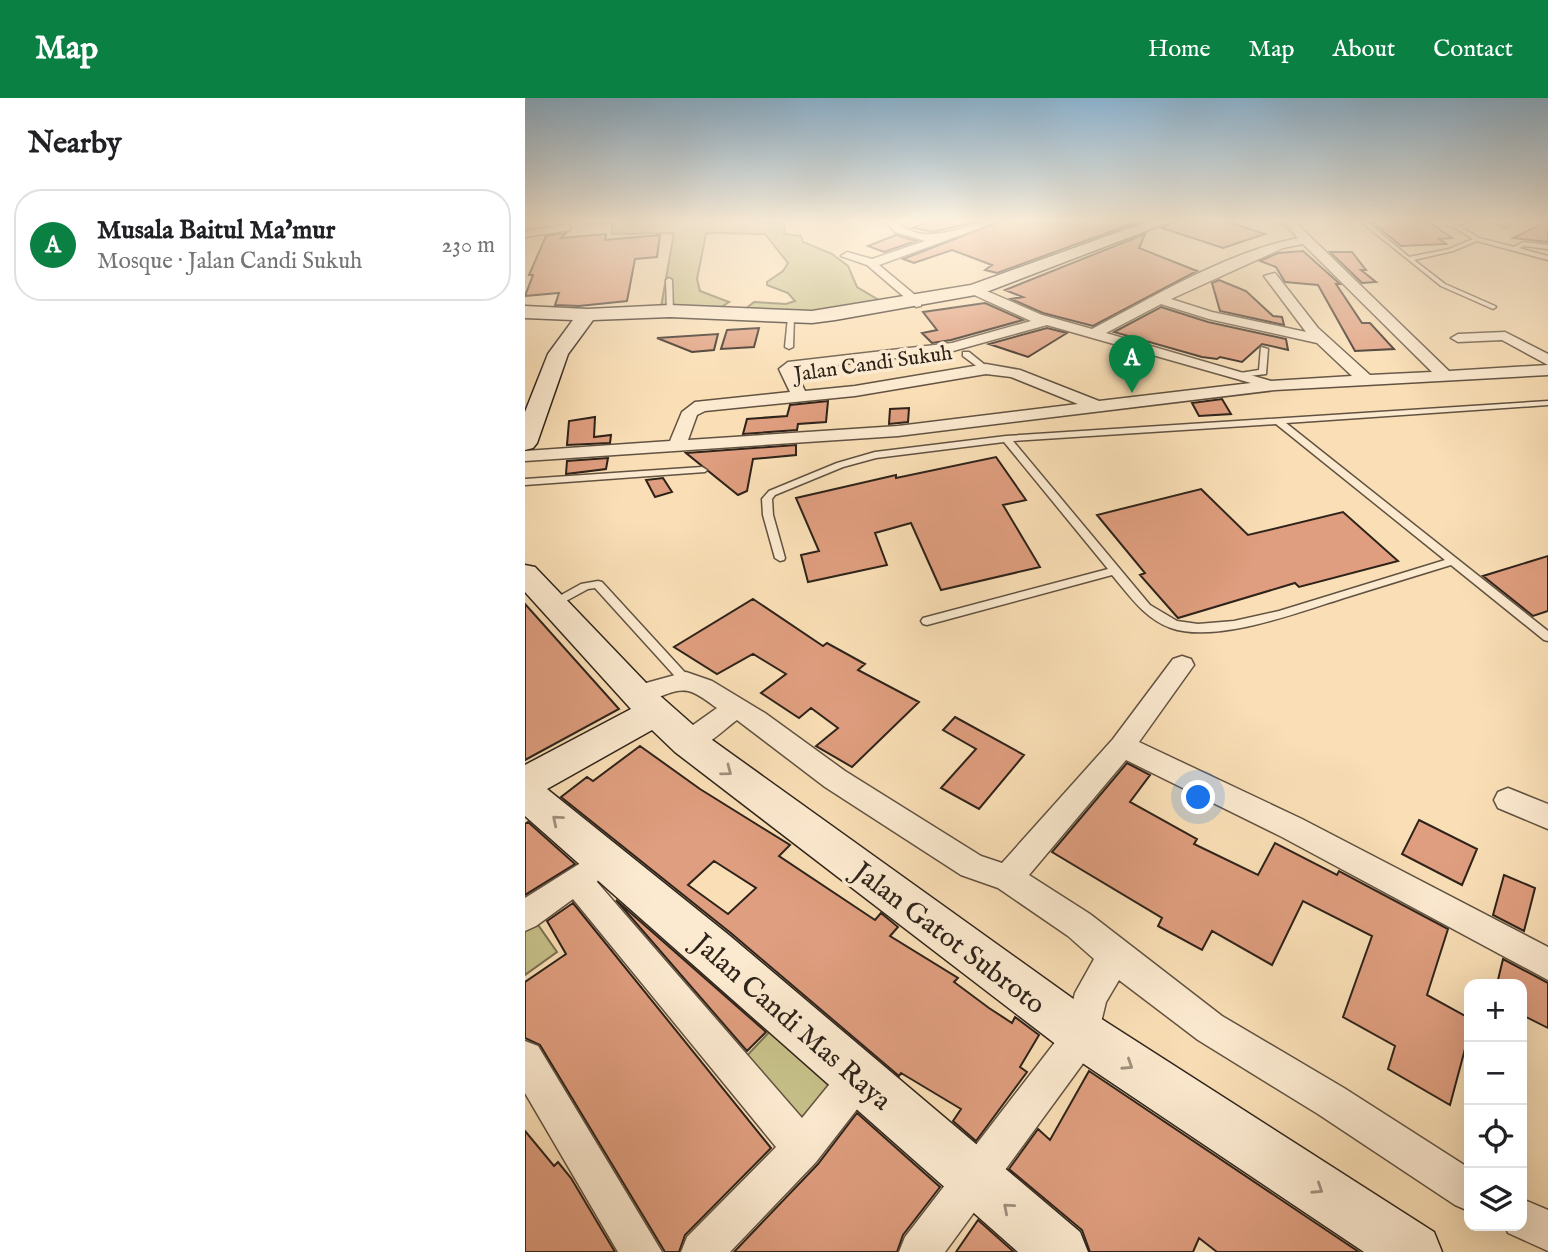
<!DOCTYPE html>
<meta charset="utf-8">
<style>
body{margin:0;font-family:"IM FELL English",serif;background:#f6f6f6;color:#202124}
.controls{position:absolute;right:21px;bottom:21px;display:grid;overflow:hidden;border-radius:14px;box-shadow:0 7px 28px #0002}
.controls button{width:63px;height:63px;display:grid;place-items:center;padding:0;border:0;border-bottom:2px solid #e0e0e0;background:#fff;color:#202124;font:35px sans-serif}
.you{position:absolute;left:674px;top:700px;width:24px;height:24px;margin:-18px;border:5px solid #fff;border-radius:50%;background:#1a73e8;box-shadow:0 0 0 10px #1a73e833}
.badge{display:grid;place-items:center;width:46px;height:46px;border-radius:50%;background:#0b8043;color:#fff;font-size:23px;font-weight:700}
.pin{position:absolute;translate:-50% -58px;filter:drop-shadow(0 2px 4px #0008)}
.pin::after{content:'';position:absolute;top:37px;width:24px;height:21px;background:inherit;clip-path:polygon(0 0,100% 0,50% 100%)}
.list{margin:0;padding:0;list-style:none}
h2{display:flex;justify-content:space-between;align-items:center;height:91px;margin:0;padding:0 28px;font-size:30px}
h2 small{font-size:23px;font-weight:400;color:#757577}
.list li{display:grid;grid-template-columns:46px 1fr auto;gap:21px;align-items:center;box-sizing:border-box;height:112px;margin:0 14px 14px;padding:0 14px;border:2px solid #e0e0e0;border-radius:28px}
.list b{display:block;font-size:26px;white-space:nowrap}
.list p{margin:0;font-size:23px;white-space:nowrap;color:#757577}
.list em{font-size:23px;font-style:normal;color:#757577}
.icon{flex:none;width:38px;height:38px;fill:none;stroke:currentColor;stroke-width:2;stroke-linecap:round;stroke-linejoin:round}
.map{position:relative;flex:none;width:1023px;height:1154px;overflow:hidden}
header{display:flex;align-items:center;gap:42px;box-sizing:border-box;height:98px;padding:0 35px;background:#0b8043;color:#fff}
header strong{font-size:33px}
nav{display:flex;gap:38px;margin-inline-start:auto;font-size:24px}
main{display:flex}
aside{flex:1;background:#fff}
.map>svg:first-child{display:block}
.green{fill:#c6bf88;stroke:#7a7151;stroke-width:2}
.building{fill:#df9e7f;stroke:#2e231a;stroke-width:2;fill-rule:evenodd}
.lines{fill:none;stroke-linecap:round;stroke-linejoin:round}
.lane-casing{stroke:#615241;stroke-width:3}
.street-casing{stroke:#615241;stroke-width:3}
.secondary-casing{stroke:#2e231a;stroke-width:3}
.lane{fill:#fcead0;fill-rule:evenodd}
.street{fill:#fcead0;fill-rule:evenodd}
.secondary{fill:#fcead0;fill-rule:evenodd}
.oneway{stroke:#9f907e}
.labels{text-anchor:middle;stroke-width:7;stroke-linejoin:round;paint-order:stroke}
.far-street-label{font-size:21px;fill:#2e231a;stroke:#fcead0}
.near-street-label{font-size:28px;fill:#2e231a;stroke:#fcead0}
</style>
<header>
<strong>Map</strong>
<nav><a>Home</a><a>Map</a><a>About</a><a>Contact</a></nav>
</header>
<main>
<aside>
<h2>Nearby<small></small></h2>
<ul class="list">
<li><span class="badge">A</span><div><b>Musala Baitul Ma'mur</b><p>Mosque · Jalan Candi Sukuh</p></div><em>230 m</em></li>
</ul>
</aside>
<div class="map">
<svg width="1023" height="1154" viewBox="0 0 1023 1154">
<rect width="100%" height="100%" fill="#fadfb6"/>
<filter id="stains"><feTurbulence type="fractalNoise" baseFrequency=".00286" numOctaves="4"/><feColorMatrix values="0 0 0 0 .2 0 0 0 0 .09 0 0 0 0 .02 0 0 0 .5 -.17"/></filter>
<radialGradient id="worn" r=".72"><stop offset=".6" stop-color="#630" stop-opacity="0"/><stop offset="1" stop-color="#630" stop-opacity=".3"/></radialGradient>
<path class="green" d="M62,123H253L260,128L259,136L276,138L278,144L307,156L323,168L332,189L359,205L262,216L219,212L229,204L261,206L270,203L263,195L242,187V184L258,173L263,165L240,136C226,137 188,133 181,136L172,181L175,193L204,204L192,212L136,209L149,135L87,136V125L60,126Z
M9,821L32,854L0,877V827Z
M250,928L314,985L280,1025L215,965Z"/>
<path class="building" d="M405,123H453L408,134L388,130Z
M476,123H615L472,175L460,172L467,167L427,152L389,165L378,161Z
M649,123H700L740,136L698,150L637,130Z
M846,123H903L927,140L914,141L921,146L876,148Z
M1023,123V144L988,140Z
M41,135L36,140L81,136L80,142L135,137L132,159L110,161L102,203L54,208L30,207L34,195L0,198L8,177H4L21,138Z
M620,136L614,150L672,173L568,228L518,215L486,201L498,199L480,192Z
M371,137L391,143L359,154L343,148Z
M778,153L815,186H811L837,225H845L869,251L830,253L793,187L760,184L751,169L735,163L753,155Z
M805,154H827L841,172H836L851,184L837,185Z
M694,182L721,193L748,218L757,219L759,227L695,213L687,185Z
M460,205L498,222L426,242L407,245L397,235L412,232L398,214Z
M636,209L683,224L761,241L763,252L737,246L717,264L695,259L692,261L677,259L589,234Z
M234,230L229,249L196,251L202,232Z
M522,230L542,235L503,259L464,246Z
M193,236L189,252L167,254L132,240Z
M697,301L706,316L674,318L667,305Z
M303,303L301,324L273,326L272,332L218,336L222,321L262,318L265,307Z
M384,310L383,324L364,326L365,311Z
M70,319L69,339L86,337L85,345L42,347L44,323Z
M271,347V357L228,361L222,393L213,397L161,355Z
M471,359L501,402L478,407L515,469L416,492L386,425L350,435L362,467L283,484L276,457L294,453L271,400L371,377V380Z
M83,360L81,371L41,376L42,363Z
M138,380L147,394L130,399L121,382Z
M676,391L723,437L818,414L873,463L774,489L770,485L653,520L615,477L620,475L572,417Z
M1023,458V513L1008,518L958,478Z
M228,501L298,548L302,545L340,566L333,572L394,604L327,669L291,648L313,630L286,610L274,620L236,595L261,576L228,556L192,576L149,549Z
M0,506L94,611L0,662Z
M430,619L499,657L454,711L416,690L451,651L418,632Z
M115,648L175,691L265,747L254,758L350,822L356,815L373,829L365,838L433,880L429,884L464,910L487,925L490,919L514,937L495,969L502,974L451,1043L428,1023L436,1011L376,975L374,978L207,836L36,699L62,679L68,683ZM189,763L231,790L203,816L163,787Z
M602,665L625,677L605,704L672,741L669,746L733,777L750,745L812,777L814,773L923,831L902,897L944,920V936L925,1007L863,971L870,948L818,919L847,838L778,803L747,867L687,833L677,852L633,828L637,820L527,754Z
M894,722L952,751L937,787L877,756Z
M3,724L50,766L0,797V726Z
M979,777L1010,790L999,833L968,817Z
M91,802L241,934L222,953Z
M48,805L246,1050L160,1137L154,1154H140L15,947L0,940V884L41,856L22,823Z
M978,861L1023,885V930L997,917V886H972Z
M564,973L834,1154H692L674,1140L668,1154H565L557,1132L484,1071L513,1031L525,1042Z
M332,1015L415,1089L378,1137L372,1154H209L293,1066Z
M0,1033L29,1068L33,1064L46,1080L90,1154H0Z
M453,1122L489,1154H431Z"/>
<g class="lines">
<g class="lane-casing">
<path id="lane" d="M835,123H841L884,159L924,151L948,141L927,128H922L923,126L920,123H947L933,127L954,140L989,149L998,144L1023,147V151L999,148L994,150L1023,158V162L952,143L928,153L889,162L920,186L970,208L971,209L968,211L916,188Z
M964,123H974L984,127L981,129Z
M144,180L147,182L148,213L145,215L142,213L141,182Z
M266,217L269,219L268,249L264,251L260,249L263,219Z
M736,249L743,251L741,276L715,279V275L734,272Z
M438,254H444L465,271L458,273L438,258Z
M1023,303V307L761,325L1023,533V543L1019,542L926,467C890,478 854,489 819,500C775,514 690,546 646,530C620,521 604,497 587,477L402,527L398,526L396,523L398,520L583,471L479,344L351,360L318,369L250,397L247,401L248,417L260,460L259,462L255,463L250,460L238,417L237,401L244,393L312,365L350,354L481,338ZM751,326L920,462L754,513L709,523L673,526L652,523L625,507L488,343Z
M177,369L182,372L180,374L0,387V381Z
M73,483L77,484L165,580L167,583L165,586H157L70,490L63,491L30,509L26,510L20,506L56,486Z"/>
</g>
<g class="street-casing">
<path id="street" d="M360,123H372C402,153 440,123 474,123L354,167L396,202V208L391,209L342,167L316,158L322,154L347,161L400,143L370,134Z
M757,123H769L924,273L1023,267V277L750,292L373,338L0,363V353L145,343L157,314L170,304L265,294L254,271L263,264L427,245L506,223L445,195V189L450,188L517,217L567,231C630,198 702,154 773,140ZM778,146L907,274L845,277L793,230L750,175L739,178L781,234L687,214L646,201L758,150ZM636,206L684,221L792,245L827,278L746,283L581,235ZM522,227L726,285L574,303L495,272L461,266L330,288L280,293L270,272L428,253ZM461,276L486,279L553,306L373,328L163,342L172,317L180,313L330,298Z
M41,127L45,128V132L0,139V133Z
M980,234L1023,256V267L977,242L933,244L926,240L933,236Z
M657,558L666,561L669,567L614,644L777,721L1023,849V882L757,739L601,662L504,777L565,816L697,918L819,990L944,1070V1113L930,1107L793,1016L673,942L594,882L581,904L570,949L420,1154H374L380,1139L541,930L550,895L569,861L543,838L473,790L436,777L300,689L212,622C195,634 175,658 154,651L150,644L154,637L192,610C183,604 173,595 163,593C143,589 124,610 103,604L99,597L103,590L161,574L187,583L240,615L320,673L456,758L477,765L588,641L648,561Z
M983,690L1023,706V731L973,710L969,702L973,694Z
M62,761L73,764L77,774L72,784L277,1020L321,966L334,961L347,966L352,979L347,992L291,1064L205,1154H156L162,1139L251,1049L48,801L11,828L0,833V800Z
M0,943L13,948L137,1154H93L0,995Z
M997,1101L1023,1112V1153L983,1135L980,1128H997Z"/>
</g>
<g class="secondary-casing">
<path id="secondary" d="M624,123H647L456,196L310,222L287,225L145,219L68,222L43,256L12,345L8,350L0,352V314L23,256L48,222L0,220V208L62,211L145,207L287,213L446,187Z
M0,467L10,469L124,588L176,634L575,920L909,1134L917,1154H839L541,954L150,654L127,632L22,691L205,838L555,1134L563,1154H493L0,718V667L106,611L0,494Z"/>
</g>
<use href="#lane" class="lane"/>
<use href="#street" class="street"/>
<use href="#secondary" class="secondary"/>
</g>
<defs><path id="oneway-chevron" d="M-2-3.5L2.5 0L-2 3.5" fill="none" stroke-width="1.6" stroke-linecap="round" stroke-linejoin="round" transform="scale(1.75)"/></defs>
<g class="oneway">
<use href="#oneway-chevron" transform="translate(202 673) rotate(37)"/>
<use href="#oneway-chevron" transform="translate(32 722) rotate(-140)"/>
<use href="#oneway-chevron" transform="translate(603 967) rotate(33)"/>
<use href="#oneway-chevron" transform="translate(793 1091) rotate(33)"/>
<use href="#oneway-chevron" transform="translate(483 1110) rotate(-139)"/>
</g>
<linearGradient id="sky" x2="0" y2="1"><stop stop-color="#8cb6d5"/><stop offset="0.43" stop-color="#fdf1de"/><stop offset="1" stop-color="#fdf1de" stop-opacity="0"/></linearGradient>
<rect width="1023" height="285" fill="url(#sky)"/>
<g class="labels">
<g class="far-street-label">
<text transform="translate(348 265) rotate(-8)" y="7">Jalan Candi Sukuh</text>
</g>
<g class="near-street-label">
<text transform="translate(425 839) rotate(37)" y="10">Jalan Gatot Subroto</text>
<text transform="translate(268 923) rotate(41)" y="10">Jalan Candi Mas Raya</text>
</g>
</g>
<rect width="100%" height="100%" filter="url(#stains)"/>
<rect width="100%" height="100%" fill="url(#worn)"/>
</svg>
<div class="controls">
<button>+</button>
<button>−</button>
<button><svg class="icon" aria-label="locate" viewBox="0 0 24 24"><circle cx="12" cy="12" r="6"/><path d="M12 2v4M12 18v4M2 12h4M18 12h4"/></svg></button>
<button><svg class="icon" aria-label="layers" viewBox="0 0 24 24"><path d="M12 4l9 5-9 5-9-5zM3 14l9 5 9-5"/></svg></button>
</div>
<div class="you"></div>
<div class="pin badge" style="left:607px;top:295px">A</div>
</div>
</main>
